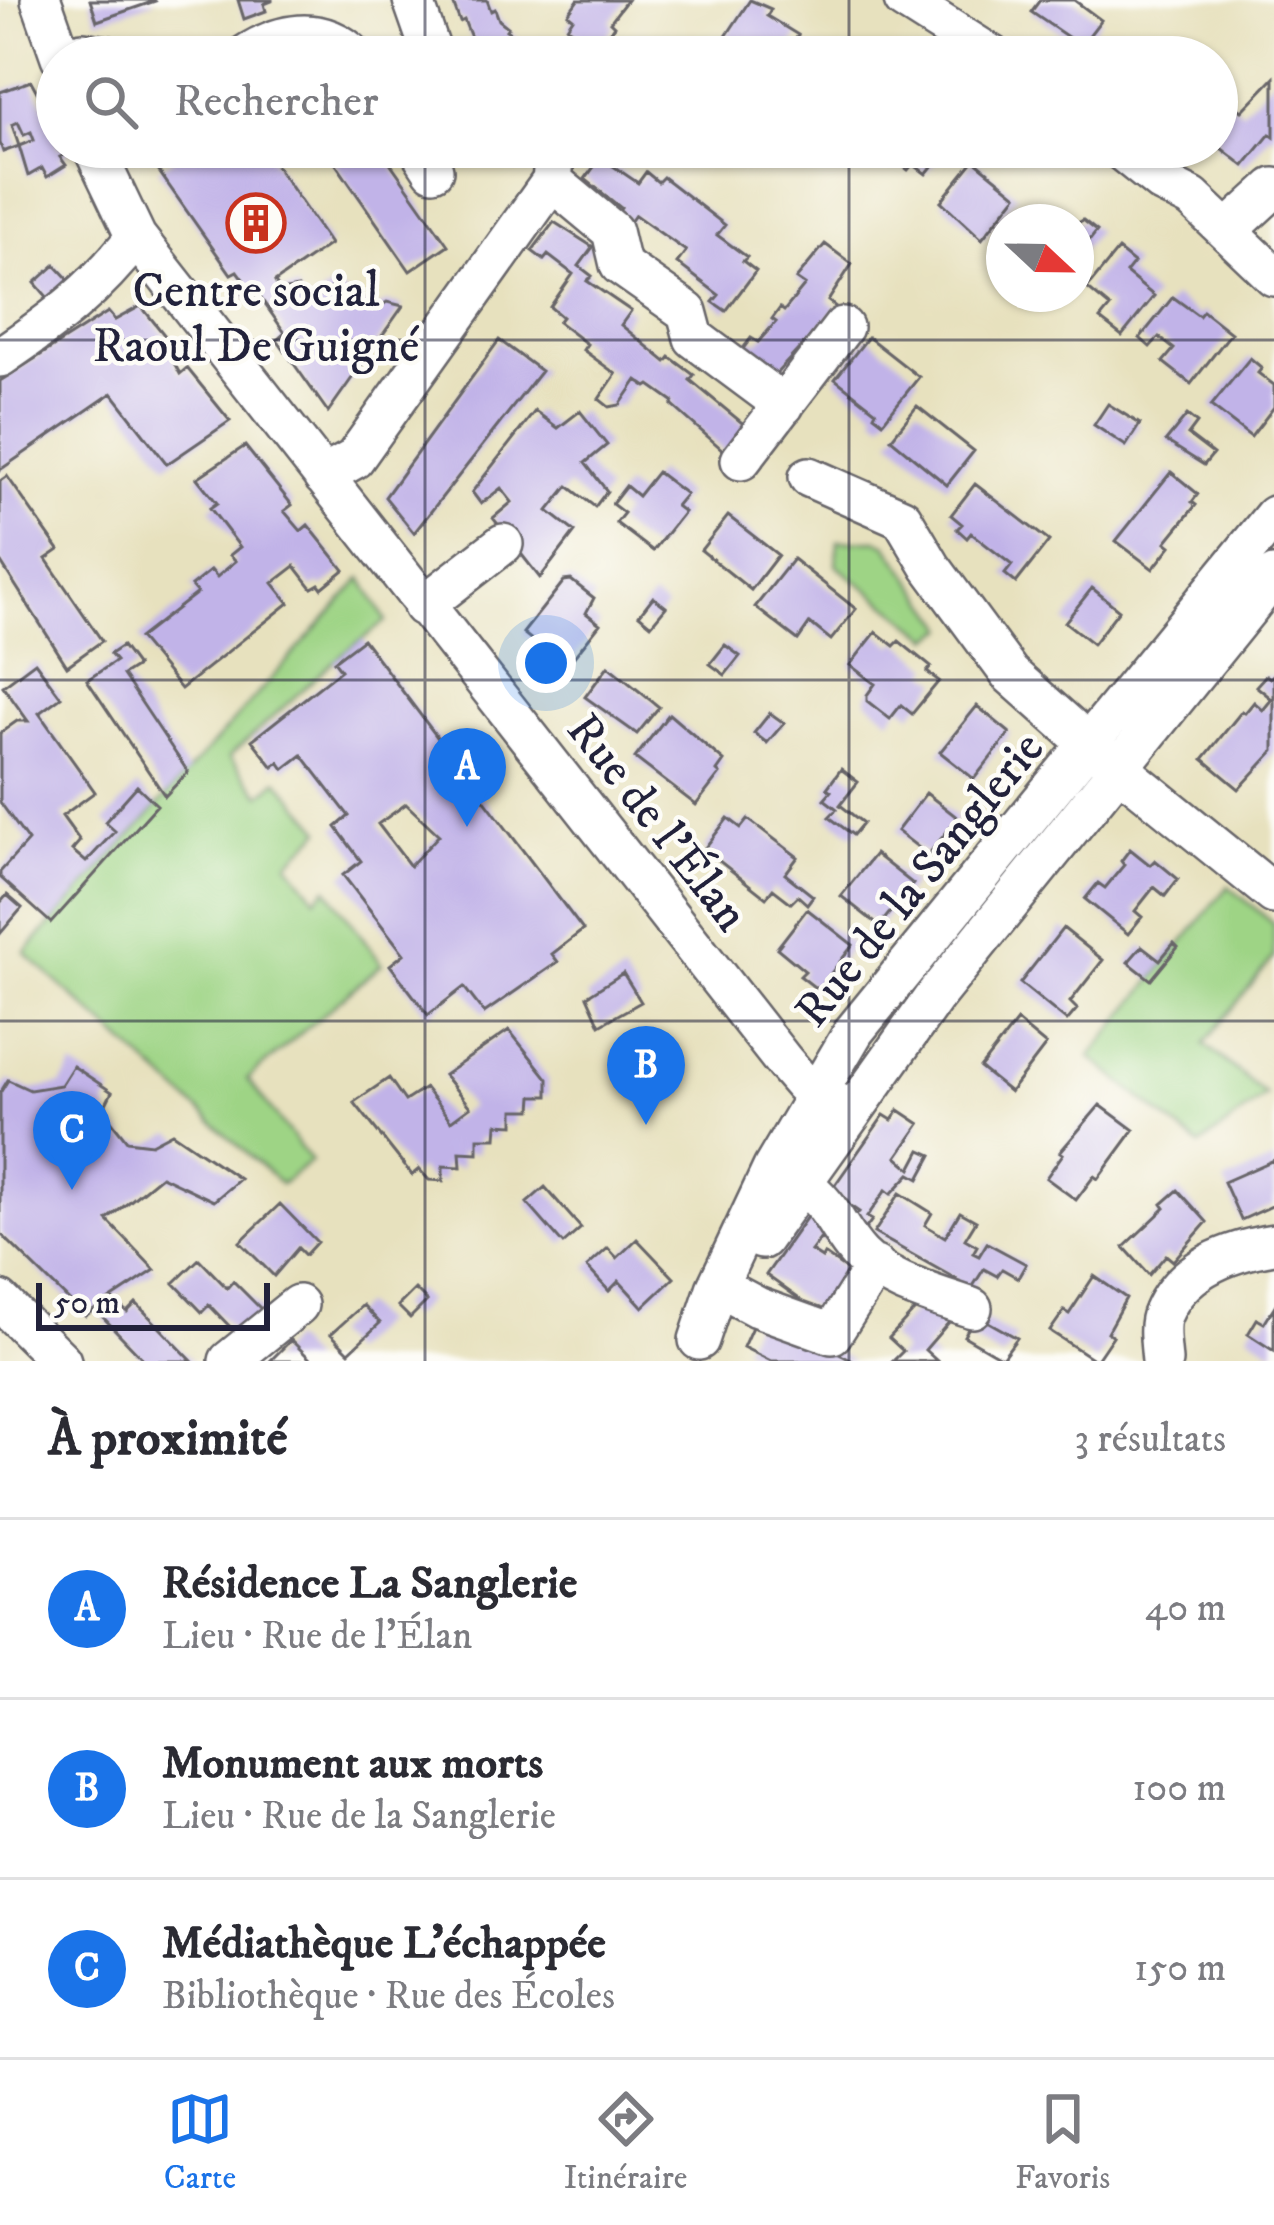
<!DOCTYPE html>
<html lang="fr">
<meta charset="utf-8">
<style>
body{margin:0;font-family:"IM FELL DW Pica",serif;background:#f2f2f3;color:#2b2b33}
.compass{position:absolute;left:986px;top:204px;width:108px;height:108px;border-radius:50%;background:#fff;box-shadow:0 3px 9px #0004;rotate:112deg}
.scale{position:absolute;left:36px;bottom:30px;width:234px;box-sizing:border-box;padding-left:12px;border:6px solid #22223b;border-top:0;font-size:33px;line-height:42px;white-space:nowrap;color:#22223b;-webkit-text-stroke:9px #fdfcf7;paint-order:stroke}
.you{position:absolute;left:546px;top:663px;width:42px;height:42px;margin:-30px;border:9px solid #fff;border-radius:50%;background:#1a73e8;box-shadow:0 0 0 18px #1a73e833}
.badge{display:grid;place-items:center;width:78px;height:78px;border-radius:50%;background:#1a73e8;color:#fff;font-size:39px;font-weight:700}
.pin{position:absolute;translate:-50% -99px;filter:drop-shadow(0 3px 6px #0008)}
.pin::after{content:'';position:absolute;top:63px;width:42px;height:36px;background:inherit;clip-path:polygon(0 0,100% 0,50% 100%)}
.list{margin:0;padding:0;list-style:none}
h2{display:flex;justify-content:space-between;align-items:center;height:156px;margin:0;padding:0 48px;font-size:51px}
h2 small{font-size:39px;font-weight:400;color:#7c7c81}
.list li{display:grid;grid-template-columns:78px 1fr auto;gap:36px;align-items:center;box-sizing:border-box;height:180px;padding:0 48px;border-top:3px solid #e1e1e2}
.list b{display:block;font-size:45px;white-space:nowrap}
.list p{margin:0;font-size:39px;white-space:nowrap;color:#7c7c81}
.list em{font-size:39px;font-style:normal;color:#7c7c81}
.icon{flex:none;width:66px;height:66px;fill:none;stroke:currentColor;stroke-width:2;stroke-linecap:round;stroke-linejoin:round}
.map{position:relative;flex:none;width:1274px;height:1361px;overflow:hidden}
.search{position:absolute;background:#fff;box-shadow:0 3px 9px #0004;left:36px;right:36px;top:36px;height:132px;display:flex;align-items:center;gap:30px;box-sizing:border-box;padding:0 42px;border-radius:66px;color:#7c7c81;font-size:45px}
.sheet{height:696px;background:#fff}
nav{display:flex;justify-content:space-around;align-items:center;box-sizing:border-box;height:168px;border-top:3px solid #e1e1e2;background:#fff;font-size:33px;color:#7c7c81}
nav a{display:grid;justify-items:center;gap:6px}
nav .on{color:#1a73e8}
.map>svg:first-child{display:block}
.green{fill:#9ed485;stroke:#607b60;stroke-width:3}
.building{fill:#c1b3e8;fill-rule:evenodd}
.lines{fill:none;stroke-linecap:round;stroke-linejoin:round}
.minor-casing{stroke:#676569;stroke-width:44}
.minor{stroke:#fff;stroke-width:39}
.grid{fill:none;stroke:#22223b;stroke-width:3;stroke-opacity:0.55}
.labels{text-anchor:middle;stroke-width:9;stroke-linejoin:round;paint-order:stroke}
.poi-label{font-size:48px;fill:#22223b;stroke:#fdfcf7}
.street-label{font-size:48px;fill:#22223b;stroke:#fdfcf7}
</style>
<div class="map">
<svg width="1274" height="1361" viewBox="0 0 1274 1361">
<rect width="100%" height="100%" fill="#fdfcf7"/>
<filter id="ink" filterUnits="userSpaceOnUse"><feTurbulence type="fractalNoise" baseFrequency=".00833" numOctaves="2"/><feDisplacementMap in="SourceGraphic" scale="24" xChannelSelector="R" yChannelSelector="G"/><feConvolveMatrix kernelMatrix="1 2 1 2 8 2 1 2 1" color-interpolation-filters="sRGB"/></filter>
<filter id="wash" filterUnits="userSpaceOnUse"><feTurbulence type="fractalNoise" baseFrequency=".004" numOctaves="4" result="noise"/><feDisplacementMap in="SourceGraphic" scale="48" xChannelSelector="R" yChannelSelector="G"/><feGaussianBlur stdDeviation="2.7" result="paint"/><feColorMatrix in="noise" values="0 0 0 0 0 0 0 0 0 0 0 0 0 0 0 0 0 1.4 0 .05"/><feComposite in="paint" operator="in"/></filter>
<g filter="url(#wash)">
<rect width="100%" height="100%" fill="#e7e1be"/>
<path class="green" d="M877,540L887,545L947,628L931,638L836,565L838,541Z
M362,578L386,621L334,661L229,757L261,795L278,780L322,830L288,863L316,898L327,888L382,964L247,1079L311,1161L281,1184L25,953Z
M1228,886L1274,924V957L1204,1044L1266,1095L1200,1146L1090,1057Z"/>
<g id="blocks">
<path class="building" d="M90,0H154L155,1L97,21Z
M238,0H272V1L264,4L266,11L244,19Z
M452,0H487L491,11L495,9L499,20L508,27L506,30L542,57H486L489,53L472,40L464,20L460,22Z
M578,0H627L610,22L614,26L598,49L567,27L573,18L568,14Z
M750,0L771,9L767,16L798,35L785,57H766L754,50L749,57H735L719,47Z
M1040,0H1074L1101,20L1081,46L1031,12Z
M1124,37L1151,57H1109Z
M1274,78V137L1270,134L1244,166L1217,145V122L1231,103L1242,111Z
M31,81L57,128V147H66L69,153L60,157L66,165L47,177L42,168L28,176L19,146L34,140L31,132L24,135L18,122L12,125L19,146L3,152L0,143V92Z
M191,147L197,152L204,147H263L330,244L275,282L280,291L298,288L304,308L333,286L374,310L387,302L403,306L328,412L277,340L285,333L257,293L248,300L237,284L243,279L237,271L231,274L158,170Z
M339,147H379L448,245L410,271L329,154Z
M878,147H948L926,174L913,164L908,170Z
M604,153L616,162L613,166L638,183L646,172L658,182L663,177L725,225L717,235L747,257L743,261L756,271L726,311L713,302L719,295L677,263L686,251L635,215L630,222L618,212L621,208L585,179Z
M974,160L1017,195L982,239L941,201Z
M1083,220L1097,231L1076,258V224Z
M554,222L593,247L579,266L592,276L587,281L631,311L621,325L666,362L670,357L694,375L690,380L752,431L732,458L672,405L674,402L650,385L647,387L637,380L620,405L609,407L599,399L616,374L583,350L587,344L558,322L562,317L550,307L573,274L548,255L544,260L532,251Z
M825,244L852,264L828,301L837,308L772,378L739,354L751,338L758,342L776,322L772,319L780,308L784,311L805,285L796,279Z
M1118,250L1134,263L1126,273L1154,296L1122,336L1100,319L1110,307L1087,288Z
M55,265L69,280L49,299L35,283Z
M1173,297L1199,316L1203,311L1231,333L1191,384L1163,362L1174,349L1159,337L1150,347L1140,338Z
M141,306L182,357L174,363L180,374L187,368L230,421L167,464L112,393L0,470V381L108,312L115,320Z
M868,337L919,377L883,422L874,415L876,411L835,379Z
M499,340L541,371L414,533L385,497Z
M1250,358L1262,368L1258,373L1274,385V407L1251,437L1211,406Z
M1108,404L1140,424L1126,446L1094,425Z
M917,406L974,451L947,485L891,439Z
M535,411L558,428L580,411L607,445L585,463L607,491L595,507L568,486L548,511L575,532L540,578L493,518L512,502L501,488L481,504L472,492Z
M1187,415L1197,423L1188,435L1213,454L1204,465L1166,441Z
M245,446L292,505L284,511L301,531L308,525L344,570L322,588L319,584L312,588L295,566L273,583L289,603L181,689L139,638L197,593L191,586L211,570L217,577L236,561L230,555L240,547L210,508L217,503L197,478Z
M657,472L686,494L676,506L684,512L653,551L616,523L624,513L612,504L626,486L638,496Z
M1171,472L1198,494L1192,502L1196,505L1166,542L1171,546L1153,569L1116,541Z
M7,476L59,550L46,559L102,641L67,666L0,561V481Z
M975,484L1049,541L1016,583L1005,574L1012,565L971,533L967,538L957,529L962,524L951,515Z
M728,516L778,555L751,590L701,550Z
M793,559L856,609L831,640L810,623L798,640L755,607Z
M571,580L594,598L586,613L600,624L566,667L523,633L564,581Z
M1092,588L1119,610L1093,644L1065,622Z
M653,597L666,607L651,625L639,615Z
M876,632L894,646L899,641L931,667L927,672L939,681L912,714L901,705L890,719L867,701V695L875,684L850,665Z
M363,639L583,930L552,954L558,962L484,1013L464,987L428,1015L390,965L404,954L343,875L361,861L336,827L349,816L302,755L284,769L279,762L273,767L252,740L341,670L334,661ZM406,804L439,835L410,866L378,824Z
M725,645L740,656L725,675L710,664Z
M122,646L137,666L123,675L188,772L165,796L87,680L116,661L110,654Z
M35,662L61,697L39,713L95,792L62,816L80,841L72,850L86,862L115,831L105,822L137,786L157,805L51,923L0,877V872L28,841L0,802V733L17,721H28L3,686Z
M608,666L659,707L637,734L585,697Z
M1274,674V751L1239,789L1203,759L1242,711L1245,713L1254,702L1263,710L1272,699L1256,686L1266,675L1270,678Z
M977,706L1010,733L974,779L940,752Z
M770,713L784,723L767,743L754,733Z
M669,714L724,761L717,771L720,774L696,805L635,758Z
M841,769L858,782L840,805L863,823L853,835L829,817L837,809L824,799L831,791L827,788Z
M926,793L958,818L928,855L897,831Z
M728,818L741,828L748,819L798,857L785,874L813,896L807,904L798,896L791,903L773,889L766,898L704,849Z
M1130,849L1150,865L1155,860L1178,879L1165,896L1154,887L1135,911L1142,917L1128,934L1085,899L1098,883L1105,888L1124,865L1121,861Z
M875,854L913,884L879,926L841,896Z
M7,895L22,908L0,934V903Z
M807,909L853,945L818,990L800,976L805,971L777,948Z
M1063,928L1103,960L1070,1002L1077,1009L1067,1021L1020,983Z
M1174,943L1178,947L1151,980L1128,962L1142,946L1160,960Z
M623,973L641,1002L600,1025L587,996Z
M1017,1021L1046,1045L1010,1092L980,1068Z
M509,1030L548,1079V1096H533L532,1110H514V1125L497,1124L496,1138H478V1153L460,1152L461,1167L443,1166V1181L429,1180L419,1169L412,1175L354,1102L389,1078L405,1101L425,1088L451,1121L470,1107L444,1075Z
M73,1066L112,1092L106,1104L109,1118L127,1141L151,1144L172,1133L240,1179L214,1201L161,1176L107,1220L155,1270L85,1316L0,1233V1093L8,1080L30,1090L61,1085Z
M1100,1105L1134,1130L1098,1179L1094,1176L1076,1200L1046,1178L1063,1154L1060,1152Z
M899,1110L920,1124L897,1157L911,1169L921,1150L932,1155L919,1179L910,1174L891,1194L886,1190L867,1217L872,1220L861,1235L850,1222L859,1212L830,1192L884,1115L892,1120Z
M1274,1160V1205L1241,1220L1224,1182Z
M545,1187L581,1228L563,1244L527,1203Z
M1178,1190L1207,1222L1173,1261L1166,1255L1149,1275L1124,1247L1165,1208L1162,1204Z
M900,1193L932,1213L925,1225L945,1237L960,1212L976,1221L965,1239L977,1246L973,1253L979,1256L987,1243L1026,1264L1018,1278L1002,1269L997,1276L984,1269L968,1294L950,1289L956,1279L874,1233Z
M280,1204L317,1242L305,1255L298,1248L274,1276L240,1242Z
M814,1207L830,1239L826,1244L821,1238L811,1251L822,1258L824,1254L854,1275L823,1316L766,1275Z
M637,1239L674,1278L643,1307L619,1281L609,1291L587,1267L608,1248L617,1258Z
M199,1259L227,1288L233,1281L263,1311L239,1336L209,1305L202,1312L174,1283Z
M1094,1276L1126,1298L1107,1332L1113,1336L1096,1361L1050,1331L1064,1311L1069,1314Z
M415,1289L427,1301L410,1318L398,1306Z
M925,1299L950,1321L925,1350L937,1361H893L903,1351L889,1338Z
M113,1300L127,1312L136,1303L192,1361H145L99,1313Z
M363,1305L380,1323L349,1352L331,1334Z
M1274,1307V1351L1248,1334L1257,1319L1264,1323Z
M976,1315L1017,1338L1002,1358L964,1336Z
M756,1318L823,1346L853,1361H771L743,1347Z
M291,1340L312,1361H270Z"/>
</g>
</g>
<g filter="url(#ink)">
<use href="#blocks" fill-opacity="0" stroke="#676569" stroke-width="3"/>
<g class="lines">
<g class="minor-casing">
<path id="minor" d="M41,0L61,57
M413,0L433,57
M904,0L994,57
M62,57L83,52L112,57
M243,57C278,33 321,23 355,57
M93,147L136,237L784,1062L803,1084L850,1110
M418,147L433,170
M1117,147L1162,183L1192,198L1274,276
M552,181L612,231L620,265L687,312L694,338L784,405
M1227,231L1274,188
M0,357C55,320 95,290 136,237
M741,460L843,327
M323,476L354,459L552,181L554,160L537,147
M809,477L902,518L931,567L1010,674L1090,745L1274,894
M423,606L503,544
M800,1182C835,1208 835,1228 860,1255C887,1283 936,1295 972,1308
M762,1239L935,996L1274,576
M729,1292L757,1307L832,1334L875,1266
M0,1301L61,1361
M699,1340L716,1289L773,1168L854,1031L1274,516
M229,1361L298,1305
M1162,1361C1161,1347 1157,1325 1163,1313C1182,1268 1230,1251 1274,1244"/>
</g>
<use href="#minor" class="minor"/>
</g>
</g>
<path class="grid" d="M425,0V57M849,0V57M425,147V1361M849,147V1361M0,340H1274M0,680H1274M0,1021H1274"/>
<defs>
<g id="building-ring" transform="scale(3)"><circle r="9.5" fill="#fdfcf7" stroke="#c8321e" stroke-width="1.5"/><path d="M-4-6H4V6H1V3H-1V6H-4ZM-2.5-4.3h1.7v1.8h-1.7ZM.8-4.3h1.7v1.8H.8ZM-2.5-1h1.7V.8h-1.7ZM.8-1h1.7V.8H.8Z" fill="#c8321e"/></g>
</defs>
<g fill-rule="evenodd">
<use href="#building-ring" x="256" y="223"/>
</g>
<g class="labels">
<g class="poi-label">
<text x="256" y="306">Centre social<tspan x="256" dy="55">Raoul De Guigné</tspan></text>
</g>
<g class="street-label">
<text transform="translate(659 821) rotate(52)" y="17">Rue de l'Élan</text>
<text transform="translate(918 878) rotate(-51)" y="17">Rue de la Sanglerie</text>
</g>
</g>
</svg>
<svg class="compass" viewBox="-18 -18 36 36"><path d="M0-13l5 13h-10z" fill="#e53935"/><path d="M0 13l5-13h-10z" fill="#7c7c81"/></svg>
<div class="scale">50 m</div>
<div class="you"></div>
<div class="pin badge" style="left:467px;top:827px">A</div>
<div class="pin badge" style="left:646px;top:1125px">B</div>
<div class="pin badge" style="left:72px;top:1190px">C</div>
<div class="search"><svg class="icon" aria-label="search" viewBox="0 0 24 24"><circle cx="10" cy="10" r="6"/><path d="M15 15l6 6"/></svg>Rechercher</div>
</div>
<section class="sheet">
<h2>À proximité<small>3 résultats</small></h2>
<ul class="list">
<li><span class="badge">A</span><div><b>Résidence La Sanglerie</b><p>Lieu · Rue de l'Élan</p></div><em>40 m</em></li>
<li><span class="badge">B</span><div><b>Monument aux morts</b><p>Lieu · Rue de la Sanglerie</p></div><em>100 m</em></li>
<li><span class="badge">C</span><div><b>Médiathèque L'échappée</b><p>Bibliothèque · Rue des Écoles</p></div><em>150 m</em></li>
</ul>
</section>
<nav>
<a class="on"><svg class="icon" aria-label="map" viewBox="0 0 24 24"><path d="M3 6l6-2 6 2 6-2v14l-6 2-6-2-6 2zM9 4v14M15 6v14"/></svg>Carte</a>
<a><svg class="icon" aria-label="directions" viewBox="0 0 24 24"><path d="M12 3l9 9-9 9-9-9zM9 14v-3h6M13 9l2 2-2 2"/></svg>Itinéraire</a>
<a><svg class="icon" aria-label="saved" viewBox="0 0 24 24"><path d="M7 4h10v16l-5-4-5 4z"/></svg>Favoris</a>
</nav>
